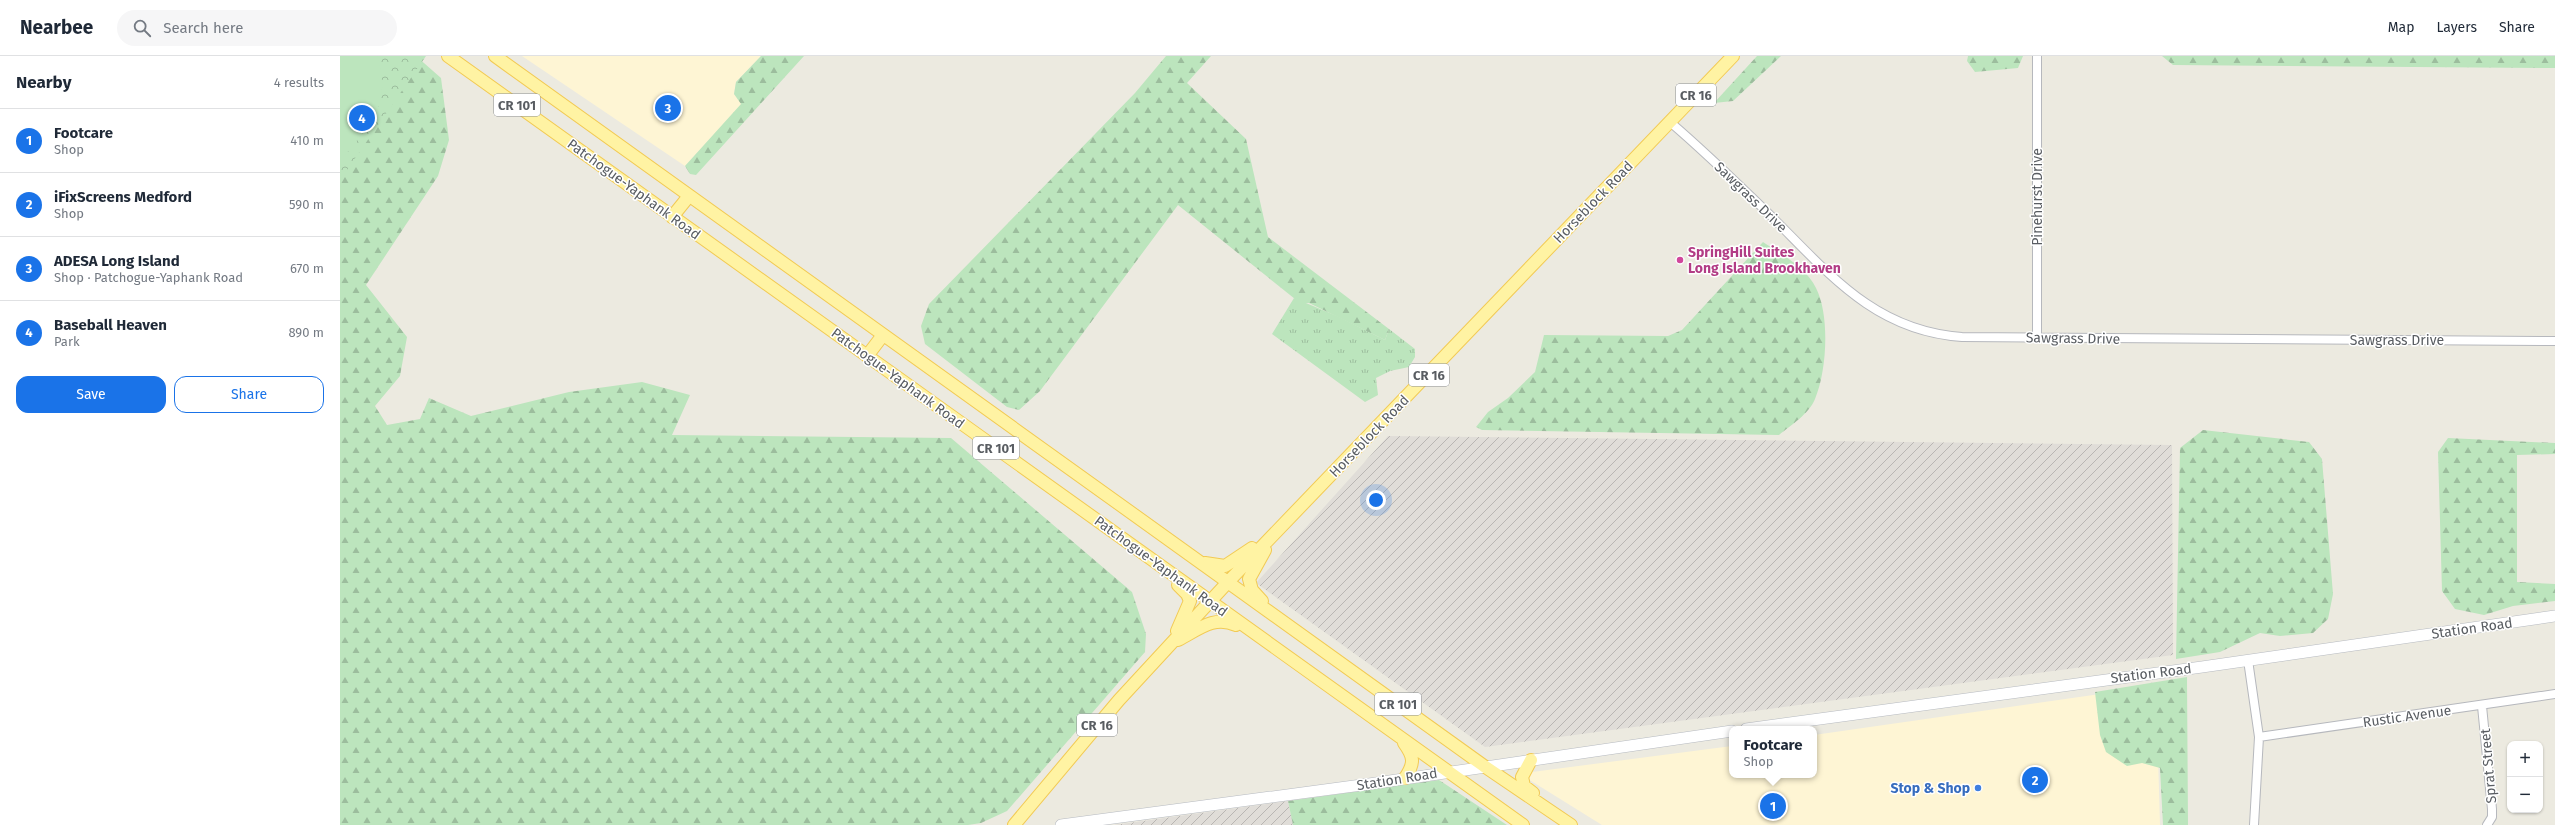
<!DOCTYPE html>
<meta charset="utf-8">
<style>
body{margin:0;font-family:"Fira Sans",sans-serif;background:#f6f6f7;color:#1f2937}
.controls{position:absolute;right:12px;bottom:12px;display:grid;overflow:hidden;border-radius:8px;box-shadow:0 1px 3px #0004}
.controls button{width:36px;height:36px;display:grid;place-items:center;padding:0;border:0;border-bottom:1px solid #e0e1e3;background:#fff;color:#1f2937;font:20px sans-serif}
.you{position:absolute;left:1036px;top:444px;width:14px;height:14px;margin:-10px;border:3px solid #fff;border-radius:50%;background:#1a73e8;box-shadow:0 0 0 6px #1a73e833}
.badge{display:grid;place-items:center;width:26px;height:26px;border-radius:50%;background:#1a73e8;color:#fff;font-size:13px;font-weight:700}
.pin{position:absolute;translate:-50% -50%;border:2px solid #fff;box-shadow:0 1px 4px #0006}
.popup{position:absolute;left:1389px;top:670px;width:88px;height:52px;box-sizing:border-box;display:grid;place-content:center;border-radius:8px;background:#fff;filter:drop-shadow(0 1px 3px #0005);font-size:13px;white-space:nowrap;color:#747a83}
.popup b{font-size:15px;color:#1f2937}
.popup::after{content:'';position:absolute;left:50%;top:100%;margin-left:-8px;border:8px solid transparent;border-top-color:#fff}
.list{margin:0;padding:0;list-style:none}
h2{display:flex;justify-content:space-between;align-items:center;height:52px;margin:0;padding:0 16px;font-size:17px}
h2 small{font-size:13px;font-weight:400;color:#747a83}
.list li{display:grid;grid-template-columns:26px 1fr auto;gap:12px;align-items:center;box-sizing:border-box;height:64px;padding:0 16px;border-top:1px solid #e0e1e3}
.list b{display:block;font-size:15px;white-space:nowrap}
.list p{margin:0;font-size:13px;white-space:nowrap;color:#747a83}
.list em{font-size:13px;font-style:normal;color:#747a83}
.actions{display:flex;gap:8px;padding:12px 16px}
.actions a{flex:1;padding:9px 0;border:1px solid #1a73e8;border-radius:12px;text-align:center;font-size:14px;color:#1a73e8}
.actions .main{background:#1a73e8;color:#fff}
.icon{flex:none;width:22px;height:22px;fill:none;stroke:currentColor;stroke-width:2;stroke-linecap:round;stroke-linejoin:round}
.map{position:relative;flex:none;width:2215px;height:769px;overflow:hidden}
header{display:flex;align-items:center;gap:24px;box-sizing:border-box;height:56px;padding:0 20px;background:#fff;border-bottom:1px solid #e0e1e3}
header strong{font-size:19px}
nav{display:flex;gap:22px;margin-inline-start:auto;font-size:14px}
.search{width:280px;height:36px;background:#f6f6f7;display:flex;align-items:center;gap:10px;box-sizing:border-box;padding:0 14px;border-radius:22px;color:#747a83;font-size:15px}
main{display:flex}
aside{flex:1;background:#fff}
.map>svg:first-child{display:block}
.commercial{fill:#fef5d4}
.industrial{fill:url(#industrial-furrows)}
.grass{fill:url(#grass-tufts)}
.forest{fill:url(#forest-firs)}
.park{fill:url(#park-crowns)}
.pitch{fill:#bce5bd}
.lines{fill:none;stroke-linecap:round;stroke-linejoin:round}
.street-casing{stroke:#b6b8bd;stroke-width:10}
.secondary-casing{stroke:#b6bac0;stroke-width:12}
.primary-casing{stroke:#f2ca54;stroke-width:14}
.street{stroke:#fff;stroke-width:8}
.secondary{stroke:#fff;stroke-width:11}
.primary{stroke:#fff3a3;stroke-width:12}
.hotel-dot{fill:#d1479c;stroke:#fff;stroke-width:1.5}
.shop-dot{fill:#3f7fe0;stroke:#fff;stroke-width:1.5}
.labels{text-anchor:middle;stroke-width:3;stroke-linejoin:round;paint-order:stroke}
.shield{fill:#fff;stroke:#8b8e91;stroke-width:1}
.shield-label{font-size:13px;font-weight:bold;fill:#595d62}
.street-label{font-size:14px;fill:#595d62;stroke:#fff}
.hotel-label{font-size:14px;font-weight:bold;fill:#b23c85;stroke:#fff;text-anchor:start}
.shop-label{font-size:14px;font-weight:bold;fill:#366cbe;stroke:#fff;text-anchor:end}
</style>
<header>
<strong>Nearbee</strong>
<div class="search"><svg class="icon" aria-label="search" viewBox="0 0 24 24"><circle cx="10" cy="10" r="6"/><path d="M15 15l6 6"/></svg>Search here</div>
<nav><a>Map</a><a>Layers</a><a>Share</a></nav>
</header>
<main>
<aside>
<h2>Nearby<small>4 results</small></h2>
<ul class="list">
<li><span class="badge">1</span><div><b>Footcare</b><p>Shop</p></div><em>410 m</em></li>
<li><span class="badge">2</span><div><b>iFixScreens Medford</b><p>Shop</p></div><em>590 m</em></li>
<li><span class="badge">3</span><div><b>ADESA Long Island</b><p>Shop · Patchogue-Yaphank Road</p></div><em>670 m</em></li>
<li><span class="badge">4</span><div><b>Baseball Heaven</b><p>Park</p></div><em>890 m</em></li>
</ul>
<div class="actions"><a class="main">Save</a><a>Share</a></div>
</aside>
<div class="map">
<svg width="2215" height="769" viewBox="0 0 2215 769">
<defs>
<pattern id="industrial-furrows" width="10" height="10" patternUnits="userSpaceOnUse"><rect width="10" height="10" fill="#e0ddd8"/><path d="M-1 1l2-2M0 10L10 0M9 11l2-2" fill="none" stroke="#b9b6b3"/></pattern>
<pattern id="grass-tufts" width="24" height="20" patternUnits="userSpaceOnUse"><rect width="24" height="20" fill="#bce5bd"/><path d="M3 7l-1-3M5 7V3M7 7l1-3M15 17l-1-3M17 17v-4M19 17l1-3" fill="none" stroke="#9cbd9d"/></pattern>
<pattern id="forest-firs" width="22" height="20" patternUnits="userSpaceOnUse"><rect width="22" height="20" fill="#bce5bd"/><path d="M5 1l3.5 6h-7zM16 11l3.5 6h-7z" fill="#9cbd9d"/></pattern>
<pattern id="park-crowns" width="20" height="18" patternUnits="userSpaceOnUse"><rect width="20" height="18" fill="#bce5bd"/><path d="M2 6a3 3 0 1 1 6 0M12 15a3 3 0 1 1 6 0" fill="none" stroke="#9cbd9d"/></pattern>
</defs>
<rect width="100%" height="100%" fill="#eceae0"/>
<path class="commercial" d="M182,0H421L396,26L394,38L402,48L345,110Z
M1816,630L1820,769H1262L1188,723L1192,716L1392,690V719H1474V679Z"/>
<path class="industrial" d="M1048,380L1832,389L1833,599L1145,691L916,527Z
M948,745L953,769H774Z"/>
<path class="grass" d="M954,242L997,260L1045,284L1049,273L1075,293V301L1069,311L1050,315L1036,322L1038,339L1025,346L932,278Z"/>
<path class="forest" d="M76,0L101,22L109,84L98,120L26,229L67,281L60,320L35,350L47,369L80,363L89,342L131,360L229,336L302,326L350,339L332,379L611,382L792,536L806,578L805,596L667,755L641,767L628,769H0V115Z
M421,0H464L356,119L350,118L345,110L401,48L394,38L396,26Z
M826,0H871L847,27L906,83L928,181L1049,273L1045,284L969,247H960L838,149L700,335L679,354L667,351L585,288L581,270L589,248L795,37Z
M1417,0H1441L1393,45L1374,47Z
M1628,0H1683L1678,12L1635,16L1627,5Z
M1822,0H2215V12L1833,9Z
M1423,186C1441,198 1466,211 1476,232C1490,259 1487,315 1475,343C1469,358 1451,369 1439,379L1142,374L1136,371L1148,356L1168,342L1195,316L1204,279L1328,280L1342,274Z
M1863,374L1969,386L1982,403L1993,538L1988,563L1973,577L1940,580L1920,577L1880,596L1836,603L1840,392Z
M2108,382L2215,387V398L2177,399V526L2215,528V545L2173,550L2144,559L2115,553L2102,535L2098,396Z
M1847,621L1848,769H1823L1820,712L1802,707L1787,710L1766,696L1760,679L1755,636Z
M1099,724L1167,769H953L948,745Z"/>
<path class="park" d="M0,0H86L0,124Z"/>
<path class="pitch" d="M0,0H37C53,51 29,68 0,106Z"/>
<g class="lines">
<g class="street-casing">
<path id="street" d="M1330,66C1364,95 1396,126 1428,157C1487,215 1533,275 1622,281L2215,285
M1697,282V0
M1908,604L1919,681L1914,769
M2142,650L2152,753V761L2147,769
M1919,681L2215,638"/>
</g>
<g class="secondary-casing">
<path id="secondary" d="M1406,673L1862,611L2215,560
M721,769L1029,728L1392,675"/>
</g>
<g class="primary-casing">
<path id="primary" d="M108,0L1183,769
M155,0L1144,710L1231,769
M332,161L349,140
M527,300L543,279
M865,507L885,510L912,492
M922,545L912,534L909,523L925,494
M837,575L850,545L847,538L838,529
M838,584C858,574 873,559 896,569
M1064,687C1074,701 1075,707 1065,722
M1191,704L1182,721L1184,730L1193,737
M674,769L779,644L888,526L1393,0"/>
</g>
<use href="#street" class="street"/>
<use href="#secondary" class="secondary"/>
<use href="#primary" class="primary"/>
</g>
<circle class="hotel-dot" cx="1340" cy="204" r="4"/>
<circle class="shop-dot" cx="1638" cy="732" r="4"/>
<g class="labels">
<g class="shield">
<rect x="1336" y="28" width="40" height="22" rx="3"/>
<rect x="154" y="38" width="46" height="22" rx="3"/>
<rect x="1069" y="308" width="40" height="22" rx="3"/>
<rect x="633" y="381" width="46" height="22" rx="3"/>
<rect x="1035" y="637" width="46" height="22" rx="3"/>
<rect x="737" y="658" width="40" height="22" rx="3"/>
</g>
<g class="shield-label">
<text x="1356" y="44">CR 16</text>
<text x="177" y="54">CR 101</text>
<text x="1089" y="324">CR 16</text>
<text x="656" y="397">CR 101</text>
<text x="1058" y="653">CR 101</text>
<text x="757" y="674">CR 16</text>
</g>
<g class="street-label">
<text transform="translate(294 133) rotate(36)" y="5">Patchogue-Yaphank Road</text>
<text transform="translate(1411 141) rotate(44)" y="5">Sawgrass Drive</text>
<text transform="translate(1697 141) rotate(-90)" y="5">Pinehurst Drive</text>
<text transform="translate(1253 146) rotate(-46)" y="5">Horseblock Road</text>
<text transform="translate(1733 282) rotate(1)" y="5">Sawgrass Drive</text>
<text x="2057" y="289">Sawgrass Drive</text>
<text transform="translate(558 322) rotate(36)" y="5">Patchogue-Yaphank Road</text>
<text transform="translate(1029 380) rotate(-46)" y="5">Horseblock Road</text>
<text transform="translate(821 510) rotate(36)" y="5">Patchogue-Yaphank Road</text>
<text transform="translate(2132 572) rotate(-8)" y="5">Station Road</text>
<text transform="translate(1811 617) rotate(-7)" y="5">Station Road</text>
<text transform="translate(2067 660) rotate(-8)" y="5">Rustic Avenue</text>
<text transform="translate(2148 710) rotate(-95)" y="5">Sprat Street</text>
<text transform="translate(1057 723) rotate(-9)" y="5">Station Road</text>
</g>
<g class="hotel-label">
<text x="1348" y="201">SpringHill Suites<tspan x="1348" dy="16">Long Island Brookhaven</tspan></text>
</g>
<g class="shop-label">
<text x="1630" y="737">Stop &amp; Shop</text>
</g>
</g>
</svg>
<div class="controls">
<button>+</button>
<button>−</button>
</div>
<div class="you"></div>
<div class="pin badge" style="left:1433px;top:750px">1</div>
<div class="popup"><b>Footcare</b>Shop</div>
<div class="pin badge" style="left:1695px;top:724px">2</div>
<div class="pin badge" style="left:328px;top:52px">3</div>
<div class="pin badge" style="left:22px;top:62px">4</div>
</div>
</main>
